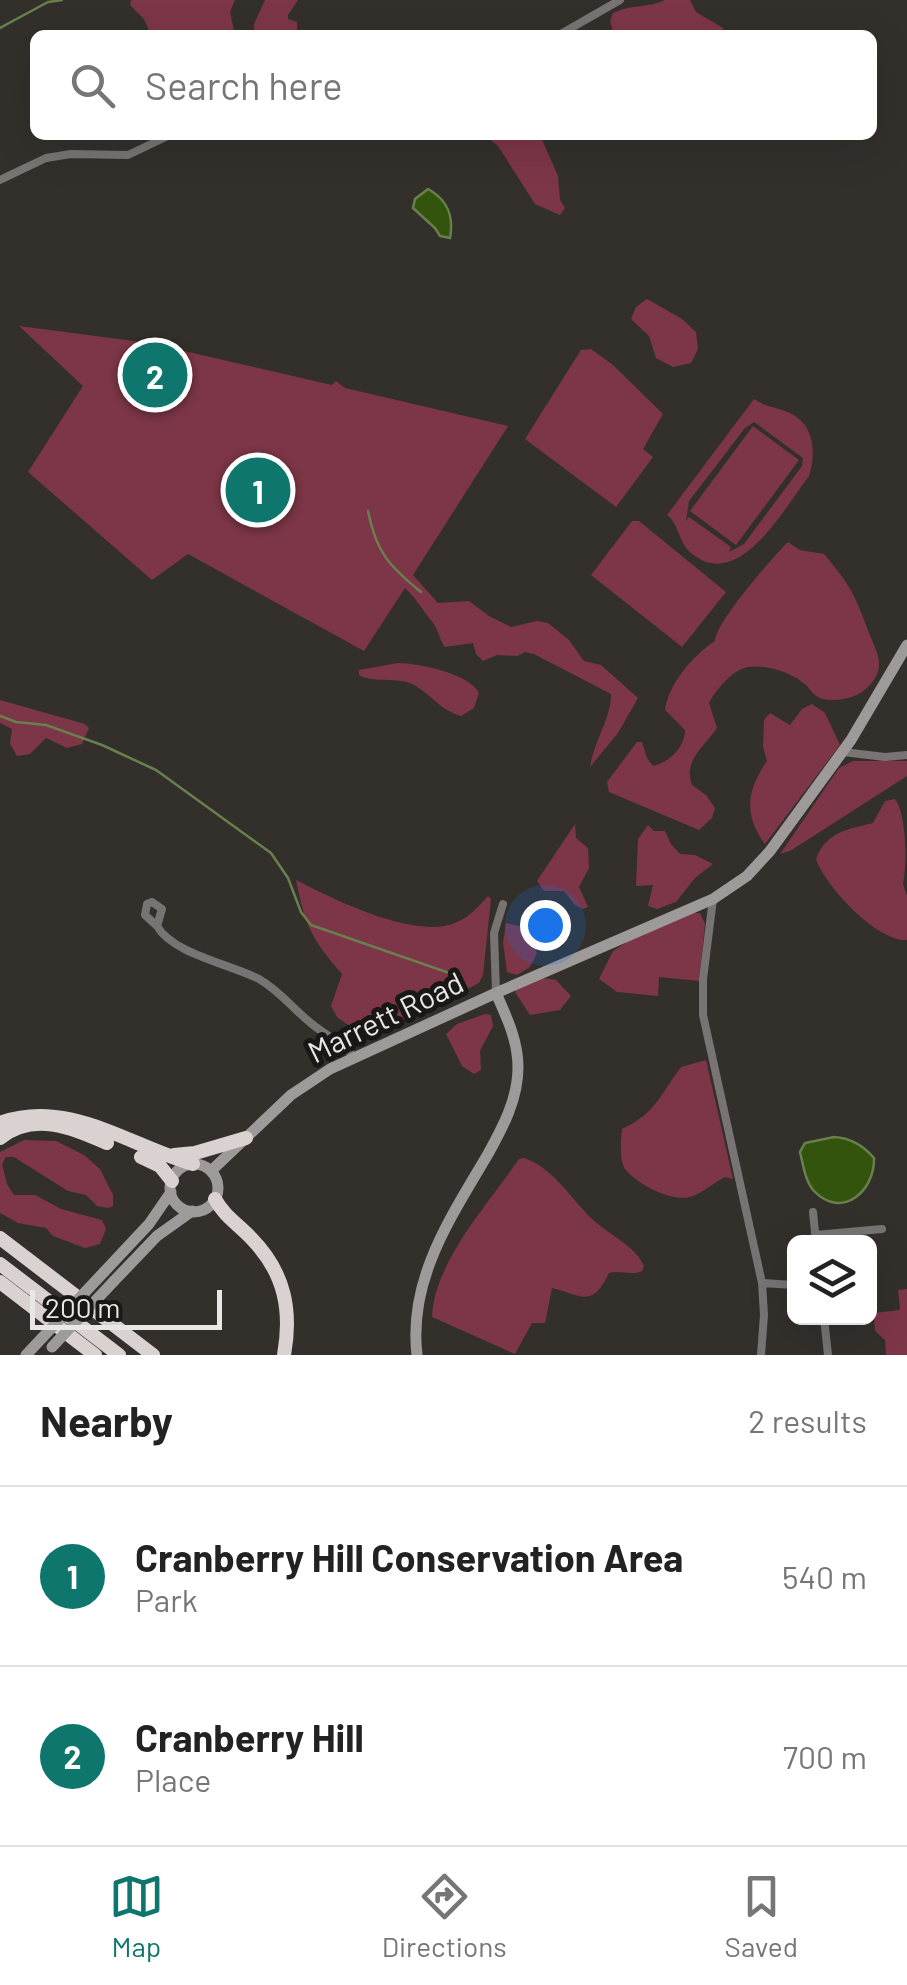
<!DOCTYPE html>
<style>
body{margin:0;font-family:Barlow,sans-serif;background:#f6f6f6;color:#222}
.controls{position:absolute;right:30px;bottom:30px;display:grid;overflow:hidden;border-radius:15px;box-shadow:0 10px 40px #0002}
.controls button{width:90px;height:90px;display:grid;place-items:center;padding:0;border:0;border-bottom:2px solid #e0e0e0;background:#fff;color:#222;font:50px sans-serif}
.scale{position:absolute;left:30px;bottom:25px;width:192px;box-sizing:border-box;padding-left:10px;border:5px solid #e9e7e5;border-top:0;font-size:28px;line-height:35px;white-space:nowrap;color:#e9e7e5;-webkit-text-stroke:8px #1a1817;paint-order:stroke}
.you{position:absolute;left:545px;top:925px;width:35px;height:35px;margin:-25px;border:8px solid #fff;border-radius:50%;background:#1a73e8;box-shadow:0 0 0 15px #1a73e833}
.badge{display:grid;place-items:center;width:65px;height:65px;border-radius:50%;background:#0f766e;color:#fff;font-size:32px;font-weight:700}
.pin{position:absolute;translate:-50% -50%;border:5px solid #fff;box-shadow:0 2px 10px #0006}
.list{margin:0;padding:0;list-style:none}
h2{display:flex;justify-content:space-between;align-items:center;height:130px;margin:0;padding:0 40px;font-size:42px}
h2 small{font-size:32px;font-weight:400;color:#767676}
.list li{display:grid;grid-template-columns:65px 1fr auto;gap:30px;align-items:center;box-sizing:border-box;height:180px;padding:0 40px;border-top:2px solid #e0e0e0}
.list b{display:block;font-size:38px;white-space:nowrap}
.list p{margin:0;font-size:32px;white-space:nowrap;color:#767676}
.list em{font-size:32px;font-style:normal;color:#767676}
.icon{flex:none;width:55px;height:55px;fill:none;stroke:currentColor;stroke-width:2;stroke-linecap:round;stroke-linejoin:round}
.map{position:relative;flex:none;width:907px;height:1355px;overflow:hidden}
.search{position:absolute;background:#fff;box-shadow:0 10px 40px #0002;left:30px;right:30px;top:30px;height:110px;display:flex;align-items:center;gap:25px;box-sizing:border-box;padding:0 35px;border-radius:15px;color:#767676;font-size:38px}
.sheet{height:490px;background:#fff}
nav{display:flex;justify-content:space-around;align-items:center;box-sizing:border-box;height:140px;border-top:2px solid #e0e0e0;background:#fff;font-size:28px;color:#767676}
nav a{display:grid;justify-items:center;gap:5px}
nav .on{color:#0f766e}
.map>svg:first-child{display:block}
.green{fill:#7c3647;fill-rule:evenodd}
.water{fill:#32540c;stroke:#69804d;stroke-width:2.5}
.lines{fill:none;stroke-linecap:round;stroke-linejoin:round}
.stream{stroke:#69804d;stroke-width:2.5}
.minor{stroke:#777473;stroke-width:8}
.secondary{stroke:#9e9a99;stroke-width:11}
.motorway{stroke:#d9d2d0;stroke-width:14}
.secondary-bridge{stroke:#9e9a99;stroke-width:11}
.labels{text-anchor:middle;stroke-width:10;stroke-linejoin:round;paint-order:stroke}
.street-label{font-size:30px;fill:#e9e7e5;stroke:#1a1817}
</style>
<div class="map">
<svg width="907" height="1355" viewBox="0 0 907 1355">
<rect width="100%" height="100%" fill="#33302c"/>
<path class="green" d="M131,0H235L230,12L235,35H151L144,19L130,5Z
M265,0H298L288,15V19L297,22V35H254V24Z
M665,0H690L696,12L723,28L724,35H614L610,21L613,13C631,4 649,8 665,0Z
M485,135H540L558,176L560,200L565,208L560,215L535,204L498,146Z
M647,299L682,319L696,332L698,349L691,363L673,367L656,358L649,336L631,319L636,307Z
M19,326L149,343L332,385L336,381L345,388L508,426L413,575L438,603L469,601L489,616L511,627L537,621L548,623L569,640L584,661L601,665L638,698L618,733L590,767C594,741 611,719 611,694L534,654L525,652L517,656L497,655L483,661L476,654L473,643L445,647C439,640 439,630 433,623C423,611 417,599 405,588L364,651L188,554L152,580L28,472L83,386Z
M591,349L613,365L663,414L643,449L653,457L616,507L525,439L581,350Z
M754,399C768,408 771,406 785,411C814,421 817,451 809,476C784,508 740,592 692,554C678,543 680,525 667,515ZM754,422L803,458L802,466L744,544L729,552L731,547L689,517L686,521L689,501L745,428Z
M753,426L799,460L736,545L690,511Z
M632,521H639L726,592L682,647L591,575Z
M788,542L800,550L824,554C851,586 855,595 869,633C878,655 887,668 867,688C857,698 837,702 823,699C814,697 812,691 806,685C793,673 766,664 748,667C732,670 716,690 709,703L717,728C704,747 683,760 692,785L706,795L715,808L712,818L699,830L609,792L607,782L637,742H642L647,758L653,766C670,762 685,747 685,730L665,710C668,685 693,655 715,641C716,622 771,559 788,542Z
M398,663C419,663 470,674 479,693L474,708L461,716C440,710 432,695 414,685C397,676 375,684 359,675V670Z
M0,700L85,724L89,728L82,744L67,748L46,738L30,754L17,756L10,744L12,729L0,723Z
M812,704L825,713L840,745L765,844C743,814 747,790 767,761L763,747L764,720L770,713L790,725L802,709Z
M853,761H907V776L790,851L780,854L839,768Z
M895,799C907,816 907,864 903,884L907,896V940C877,942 825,886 816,859C826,831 850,829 873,823L885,801Z
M575,824L576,838L588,848L589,868L579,887L588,907L583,909L575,905L564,891H544L537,881Z
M648,825L654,831H665L671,844L680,854L695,855L713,864L695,878L676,902L657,909L648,906L653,885L636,886L638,839Z
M296,880C333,899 402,933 444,926C463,923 476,910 488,896L491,899L483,975L479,983L367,1039L337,1017L331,1006L342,974C312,940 305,925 296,880Z
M692,913H700L705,924L699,981L659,977L658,996L617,992L599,979L613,951L635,937Z
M506,923L528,928L537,953L530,967L517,975L507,972L503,943Z
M543,978L556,980L571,996L560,1010L530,1015L515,992L516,988Z
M485,1014L491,1015L493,1026L480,1051L481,1070L474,1074L462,1066L446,1034L457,1024Z
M706,1060L733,1179L725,1177C713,1183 703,1193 690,1197C671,1202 637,1184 625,1169C619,1160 621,1139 622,1129C656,1113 660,1095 681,1067Z
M24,1140L56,1141L84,1155L100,1169L113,1195V1206L108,1208L97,1206L86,1195L68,1191L14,1157H6L2,1164L7,1184L14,1195H35L61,1209L102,1220L106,1229L100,1244L85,1248L53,1236L46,1228L18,1223L0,1213V1152Z
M524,1158C552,1167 570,1197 590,1217C607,1234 634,1244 644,1266L642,1271C631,1276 620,1270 609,1273C592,1309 581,1295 552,1288L545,1323H532L515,1354L432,1317C434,1262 489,1203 519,1159Z
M907,1289V1355H886L885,1340L875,1331L874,1313L900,1310L898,1290Z"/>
<path class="water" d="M428,189C448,200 454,216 450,238L440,236L435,228L413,208L415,199Z
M834,1137C851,1138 863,1145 874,1158C875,1191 842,1220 814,1191C805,1181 803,1164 800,1152L805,1143Z"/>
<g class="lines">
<path class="stream" d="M0,28L48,2L62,0
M368,511C376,552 389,566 421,592
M0,716L16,722L46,725L102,745L156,770L271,853L288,878L301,912L311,925L455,975"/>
<path class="minor" d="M559,35L620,0
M0,180L46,158L71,154L128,155L170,135
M843,752L885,757L907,755
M713,899L703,979V1015L762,1283L764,1315L761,1355
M157,926L145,915L147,904L152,902L162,909L157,926C173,954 230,964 259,979C280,991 293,1009 312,1024C328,1037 340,1041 354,1057
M496,993L494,933L503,904
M813,1212L816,1242
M815,1235L882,1229
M762,1283L794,1285
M824,1318L828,1355"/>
<path class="secondary" d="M170 1188a24 24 0 1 1 48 0a24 24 0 1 1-48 0Z
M211,1171L291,1095L330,1069L496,993L713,899L747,876L770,851L851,740L907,645
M104,1272L149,1224L171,1192
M114,1281L157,1236L192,1211
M26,1355L42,1338
M417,1355C408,1279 451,1217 488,1154C503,1127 518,1099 518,1067C518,1040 506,1016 496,993"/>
<path class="motorway" d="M0,1123C67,1098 130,1146 193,1164
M0,1138C34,1111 72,1128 107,1143
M174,1155L195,1153L246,1138
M141,1157L160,1166L172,1181
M215,1199C224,1216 239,1225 252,1239C285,1273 292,1311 284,1355
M0,1238L153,1355
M0,1264L119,1355
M0,1282L95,1355"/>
<path class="secondary-bridge" d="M42,1338L104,1272
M52,1347L114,1281"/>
</g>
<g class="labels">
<g class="street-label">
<text transform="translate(386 1018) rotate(-26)" y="10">Marrett Road</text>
</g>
</g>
</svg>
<div class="controls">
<button><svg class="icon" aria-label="layers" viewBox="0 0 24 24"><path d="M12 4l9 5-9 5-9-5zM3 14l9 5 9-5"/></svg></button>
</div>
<div class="scale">200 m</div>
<div class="you"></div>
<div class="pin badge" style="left:258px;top:490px">1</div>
<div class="pin badge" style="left:155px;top:375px">2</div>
<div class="search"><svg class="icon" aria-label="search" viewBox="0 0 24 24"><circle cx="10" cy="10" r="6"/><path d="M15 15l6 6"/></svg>Search here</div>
</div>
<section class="sheet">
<h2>Nearby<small>2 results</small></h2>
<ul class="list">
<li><span class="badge">1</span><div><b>Cranberry Hill Conservation Area</b><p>Park</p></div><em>540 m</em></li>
<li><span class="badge">2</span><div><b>Cranberry Hill</b><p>Place</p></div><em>700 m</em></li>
</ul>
</section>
<nav>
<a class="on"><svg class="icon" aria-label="map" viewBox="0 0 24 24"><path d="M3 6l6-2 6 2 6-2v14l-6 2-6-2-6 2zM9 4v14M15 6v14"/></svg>Map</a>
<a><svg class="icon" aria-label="directions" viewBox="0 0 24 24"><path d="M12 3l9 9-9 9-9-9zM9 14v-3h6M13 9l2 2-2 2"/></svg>Directions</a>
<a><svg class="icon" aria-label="saved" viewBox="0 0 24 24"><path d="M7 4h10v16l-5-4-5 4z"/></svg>Saved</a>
</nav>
